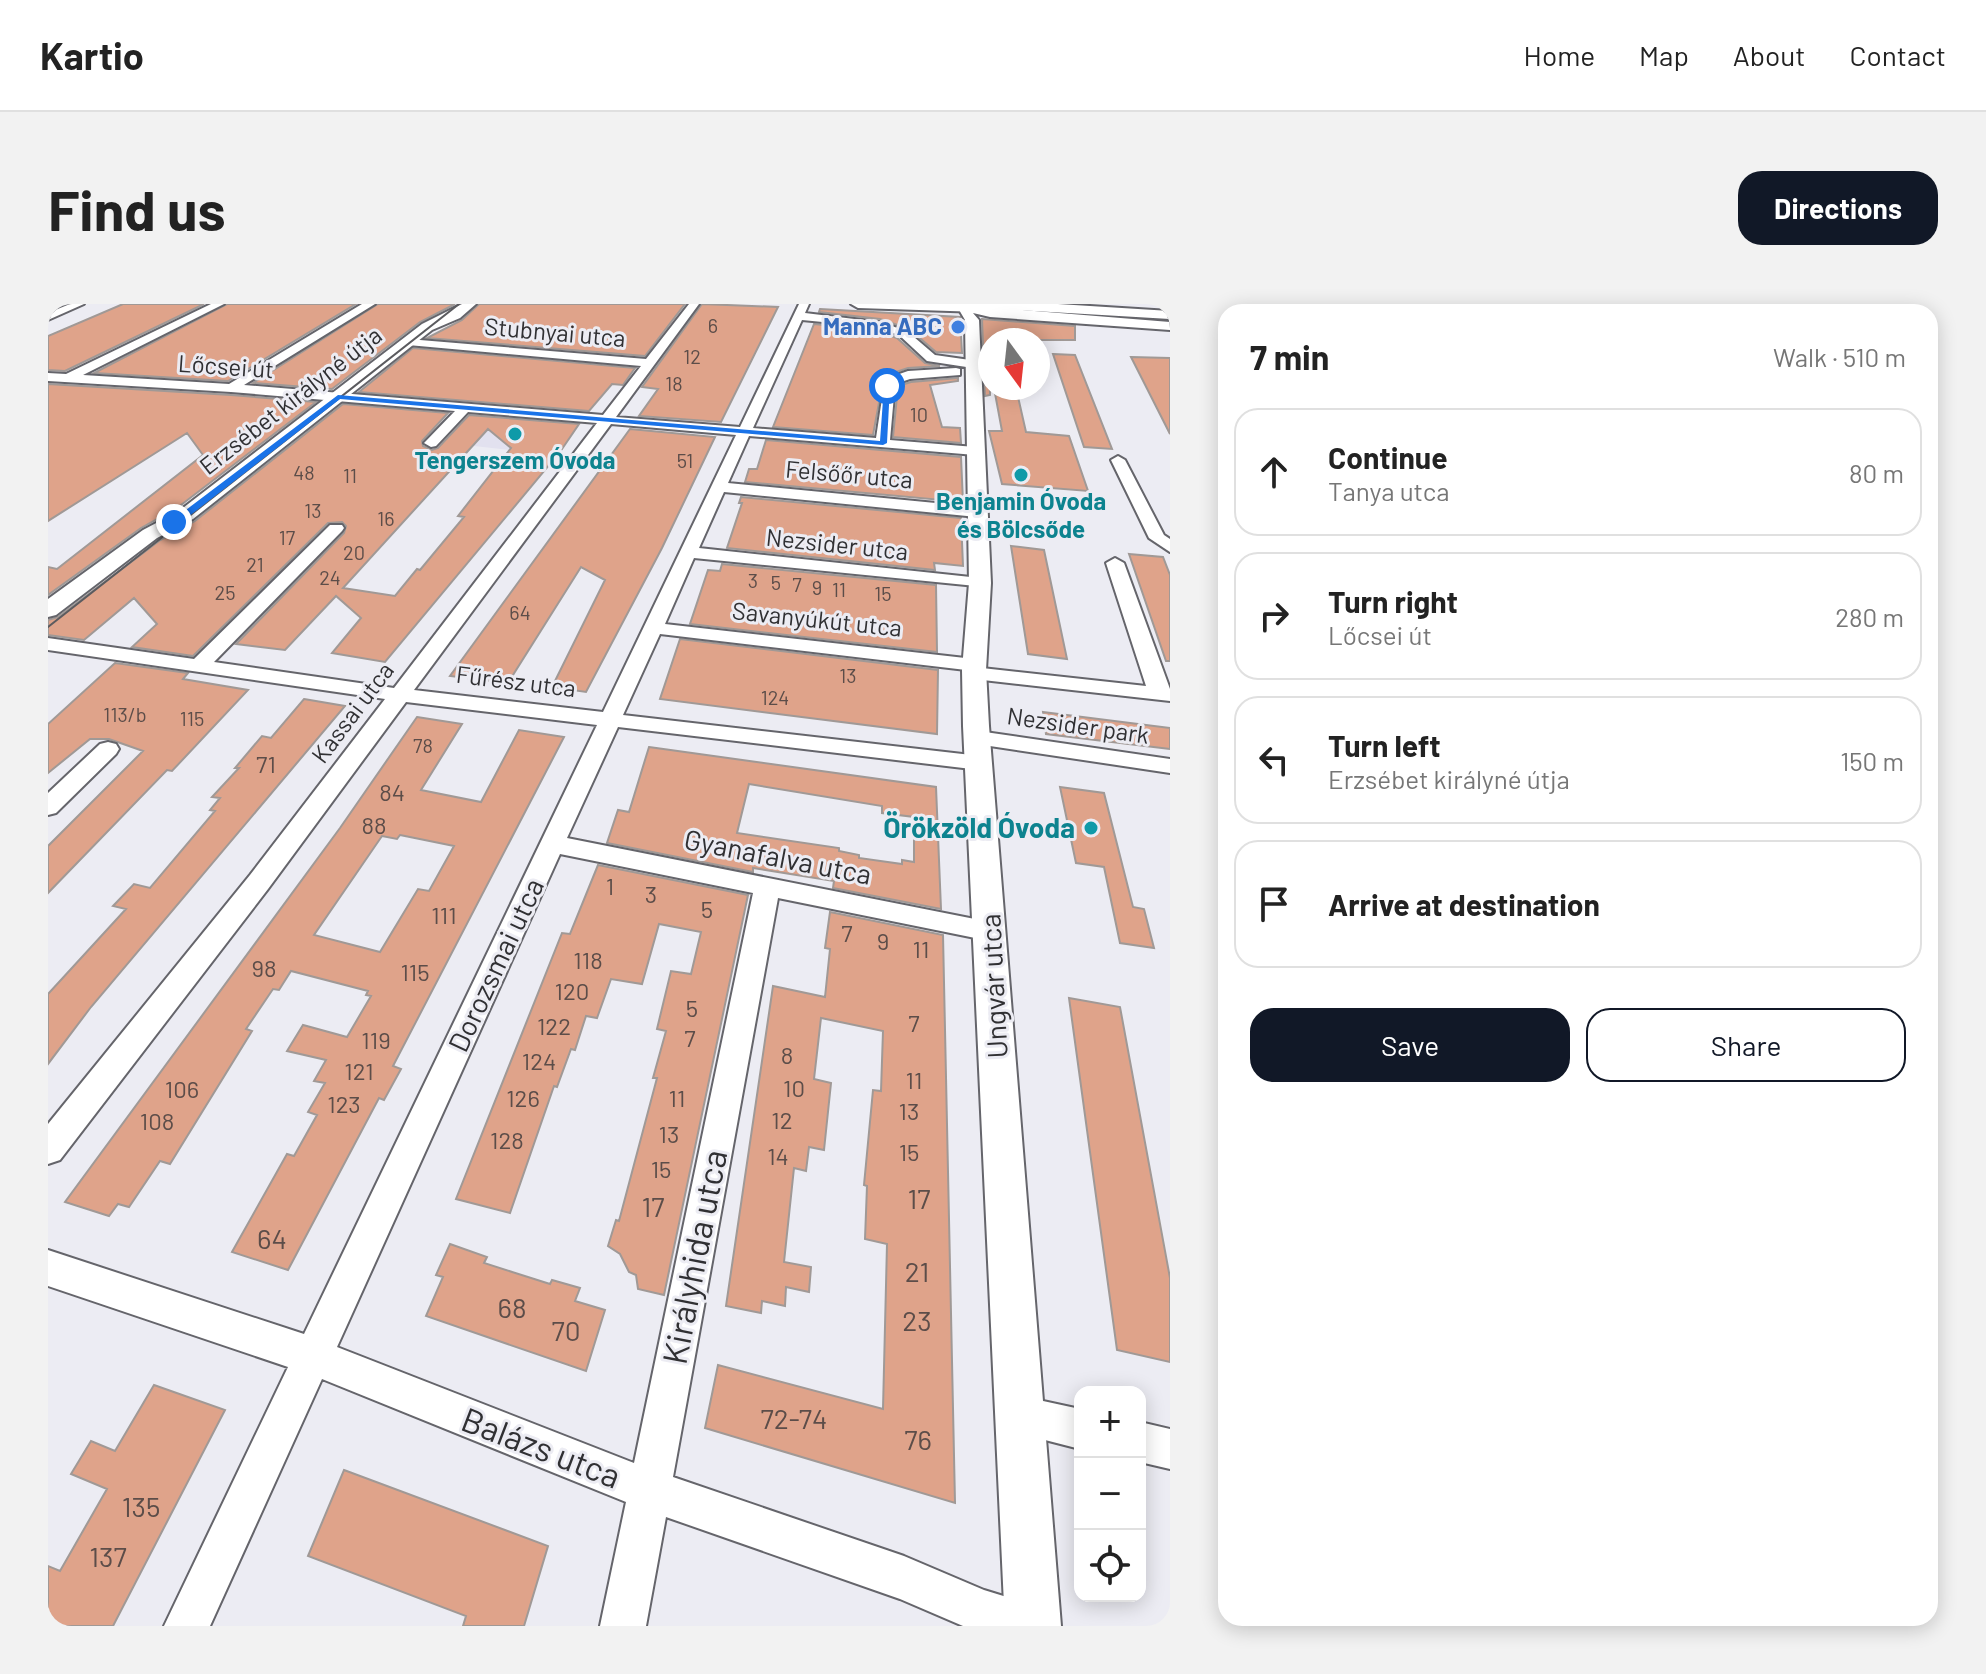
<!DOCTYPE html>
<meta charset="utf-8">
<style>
body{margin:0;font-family:Barlow,sans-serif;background:#f2f2f2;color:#222}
.controls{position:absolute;right:24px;bottom:24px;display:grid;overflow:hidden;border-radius:16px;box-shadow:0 4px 20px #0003}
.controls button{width:72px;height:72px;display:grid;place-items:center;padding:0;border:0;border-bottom:2px solid #e0e0e0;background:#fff;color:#222;font:40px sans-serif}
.compass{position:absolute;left:930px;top:24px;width:72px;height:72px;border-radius:50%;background:#fff;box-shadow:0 4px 20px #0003;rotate:165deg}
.stop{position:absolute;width:24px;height:24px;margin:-18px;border:6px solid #1a73e8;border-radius:50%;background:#fff}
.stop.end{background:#1a73e8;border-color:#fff;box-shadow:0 2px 8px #0008}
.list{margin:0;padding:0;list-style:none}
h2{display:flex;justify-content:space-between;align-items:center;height:104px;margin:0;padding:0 32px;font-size:34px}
h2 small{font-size:26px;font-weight:400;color:#767676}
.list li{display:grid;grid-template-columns:52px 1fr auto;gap:24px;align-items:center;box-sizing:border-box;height:128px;margin:0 16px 16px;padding:0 16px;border:2px solid #e0e0e0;border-radius:24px}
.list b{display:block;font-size:30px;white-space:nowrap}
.list p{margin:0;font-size:26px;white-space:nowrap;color:#767676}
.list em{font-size:26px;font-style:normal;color:#767676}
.actions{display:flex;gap:16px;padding:24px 32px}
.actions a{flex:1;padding:18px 0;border:2px solid #111827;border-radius:24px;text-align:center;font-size:28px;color:#111827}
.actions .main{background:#111827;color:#fff}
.icon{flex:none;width:44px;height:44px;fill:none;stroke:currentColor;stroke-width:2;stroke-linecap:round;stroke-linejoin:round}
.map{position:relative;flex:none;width:1122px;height:1322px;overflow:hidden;border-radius:24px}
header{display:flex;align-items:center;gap:48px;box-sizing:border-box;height:112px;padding:0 40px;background:#fff;border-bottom:2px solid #e0e0e0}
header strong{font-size:38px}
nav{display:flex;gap:44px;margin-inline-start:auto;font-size:28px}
.intro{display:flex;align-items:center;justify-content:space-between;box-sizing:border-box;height:192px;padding:0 48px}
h1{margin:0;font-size:56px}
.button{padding:20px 36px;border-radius:24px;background:#111827;color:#fff;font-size:28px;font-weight:700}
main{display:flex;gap:48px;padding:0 48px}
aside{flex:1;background:#fff;border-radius:24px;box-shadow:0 4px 20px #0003}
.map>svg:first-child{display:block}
.built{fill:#e2e1ef}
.building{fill:#dfa38a;stroke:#a09996;stroke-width:2;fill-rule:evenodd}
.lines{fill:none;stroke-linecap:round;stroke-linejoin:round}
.minor-casing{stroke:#65656b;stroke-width:4}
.tertiary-casing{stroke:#65656b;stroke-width:4}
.secondary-casing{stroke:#65656b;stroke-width:4}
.minor{fill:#fff;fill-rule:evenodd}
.tertiary{fill:#fff;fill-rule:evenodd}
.secondary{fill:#fff;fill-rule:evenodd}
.tram{stroke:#5b5b5f;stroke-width:2}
.route{fill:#1a73e8}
.shop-dot{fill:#3f7fe0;stroke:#ececf3;stroke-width:3}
.culture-dot{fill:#0f9aa8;stroke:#ececf3;stroke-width:3}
.labels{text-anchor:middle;stroke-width:6;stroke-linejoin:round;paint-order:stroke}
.far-number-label{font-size:20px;fill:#5c4d49}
.far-shop-label{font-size:24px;font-weight:bold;fill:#366cbe;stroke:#ececf3;text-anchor:end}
.far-street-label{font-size:24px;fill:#303033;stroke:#ececf3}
.far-culture-label{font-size:24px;font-weight:bold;fill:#0d838f;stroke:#ececf3}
.number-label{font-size:24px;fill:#5c4d49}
.culture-label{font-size:28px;font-weight:bold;fill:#0d838f;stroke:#ececf3;text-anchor:end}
.street-label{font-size:28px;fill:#303033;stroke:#ececf3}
.near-number-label{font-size:28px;fill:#5c4d49}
.near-street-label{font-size:34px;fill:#303033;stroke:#ececf3}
</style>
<header>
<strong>Kartio</strong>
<nav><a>Home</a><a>Map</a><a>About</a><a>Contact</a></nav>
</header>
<div class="intro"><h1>Find us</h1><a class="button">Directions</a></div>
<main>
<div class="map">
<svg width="1122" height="1322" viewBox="0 0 1122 1322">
<rect width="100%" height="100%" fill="#ececf3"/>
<path class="built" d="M419,107L489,113L463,146L390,138Z"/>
<path class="building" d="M75,0H156L17,67L0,66V32Z
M179,0H308L180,77L46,69Z
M330,0H407L372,18L284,85L205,79Z
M431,0H637L597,52L379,34L414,16Z
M654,0L730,3L673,118L591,112L610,85L594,83Z
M772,5L912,13L914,49L888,48L861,25L832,15L771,8Z
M934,15L1027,22V36H942V91L937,92Z
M766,20L825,26L849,34L877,59L892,62L860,64L836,72L825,131L725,123Z
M365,44L587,64L575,81L564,80L541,107L311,88Z
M1005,50L1027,51L1064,145L1036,143Z
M1083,53L1122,54V130Z
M910,74V77L882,81L894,123L912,124L913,139L845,133L850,82L863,78Z
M0,80L183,91L268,98L129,204L93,224L0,291V263L9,265L155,151L139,129L0,217Z
M946,84H968L978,128L1021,132L1040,187L954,180L941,127H954Z
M295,100L400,109L374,137L375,142L384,146L390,144L421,111L531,120L512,148L337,358L284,349L313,314L288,292L237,346L188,340L296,229L298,222L294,218L280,219L145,352L84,343L109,320L86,294L36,336L0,331V316L10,313L111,237L147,217ZM440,125L463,144L410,212L416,213L372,266L369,265L347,292L295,284Z
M582,125L667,133L614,244L538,388L504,383L557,276L533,263L460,379L402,372Z
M718,136L913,153L915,198L697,178L701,165H709Z
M693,193L913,214L915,262L886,259L887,266L679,244L694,199H691Z
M963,242L996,246L1019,355L980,350Z
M1081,250L1115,253L1122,271V357H1118Z
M674,260L888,281L889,348L642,320L660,266L672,267Z
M632,335L890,366L889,430L612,395Z
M67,359L140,369L135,375L200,386L124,467L119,466L0,589V542L95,447L61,435H42L0,469V420Z
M256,395L297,402L43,703L0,760V690L78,605L65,602L86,580L102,584L167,507L162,506L172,494L164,493L191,464H187L214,432L223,434Z
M995,408L1122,424V445L998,430Z
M369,413L414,420L373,486L433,498L471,426L516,433L345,762L353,765L336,796L331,794L240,966L184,948L239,850L246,852L269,811L260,808L277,779L266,777L278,756L239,747L255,721L299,733L323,692L318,691L320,687L243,667L231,686L225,685L198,725L204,727L122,860L112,857L81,903L70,900L61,912L17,898L292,524ZM352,531L406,542L381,587L370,585L332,648L266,631L334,532L349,535Z
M601,443L888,483L893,605L785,584L786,577L705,564V568L559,539L570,506L581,508ZM701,480L834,502V509L866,513V558L854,556V560L811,554V551L791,547V544L689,529Z
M1012,483L1056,489L1085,603L1096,605L1106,644L1072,639L1056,563L1028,559Z
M550,561L700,591L616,991L590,985L588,971L581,968L572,950L560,942L568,916L571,917L609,774H605L618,727L609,725L623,667L643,670L653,628L611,620L594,680L563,675L549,714L538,712L527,746L523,745L509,783L506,782L462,909L408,895L514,629L522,630Z
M782,608L895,631L907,1199L657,1124L670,1061L835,1105L839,940L817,935L819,882L816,881L825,786L833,787L835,727L773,714L766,775L783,779L776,846L761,843L758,867L746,864L736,958L763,963L761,988L738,983L737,1002L714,997L713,1009L678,1002L725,682L777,693L782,645L777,644Z
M1021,694L1072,703L1122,974V1058L1069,1046Z
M402,940L439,953L436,959L502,980L504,976L532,984L527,997L557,1006L538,1067L378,1012L395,973L388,971Z
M106,1081L177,1106L65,1322H0V1262L12,1267L59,1185L23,1170L43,1137L67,1147Z
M296,1166L500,1242L476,1322H415L418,1312L260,1252Z"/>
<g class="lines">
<g class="minor-casing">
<path id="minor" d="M22,0H36L0,16V9Z
M163,0H176L35,71L181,80L314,0H327L196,81L555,111L593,62L360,41L354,38L360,35L598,55L641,0H651L568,113L692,123L751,0H761L757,9L831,18L859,27L887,51L929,57L931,60L925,64L879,57L851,31L826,23L754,16L705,124L828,134L837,75L860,67L908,64L912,65V71L862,75L847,80L842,136L927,143L934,147L927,151L701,132L680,179L929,203L937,208L929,213L676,188L651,244L932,274L938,275L941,279L938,283L646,254L617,320L926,355L933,357L934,364L1098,382L1058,259L1067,254L1076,259L1122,385V397L926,375L919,373L918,366L612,330L575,411L932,452L940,454L943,459L940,464L932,466L570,423L519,534L952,620L956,627L952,634L942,637L730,594L625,1173L856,1252L936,1286L1001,1306L1008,1322H915L852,1295L618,1213L598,1322H552L578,1198L274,1075L162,1322H116L240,1063L0,982V946L256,1030L549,421L358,398L220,585L12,856L0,860V820L202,571L337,395L0,346V334L146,355L282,221H294L296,224L294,227L166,358L346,384L549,119L420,108L388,142L383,143L376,139L407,107L183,88L0,77V69L18,70ZM563,120L688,131L555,408L366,386ZM512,550L705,589L586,1159L289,1043Z
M1070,152L1077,156L1116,231L1122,235V248L1101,234L1063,156Z
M930,427L1122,455V469L922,439L919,434L922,429Z
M60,438L68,440L71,445L68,450L8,509L0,511V489L52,440Z
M972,1092L1032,1105V1145L958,1126L952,1112L958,1098Z
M1092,1118L1122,1125V1165L1092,1158Z"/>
</g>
<g class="tertiary-casing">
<path id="tertiary" d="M414,0H428L412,14L384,26L145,215L109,234L8,311L0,313V295L95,226L131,207L374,20Z
M902,0L1122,18V26L942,13L925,9L931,16L943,279L938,366L941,422L1013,1322H957L915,422L914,366L921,279L917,16L910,4Z"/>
</g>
<g class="secondary-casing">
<path id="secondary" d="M803,0H1010L1122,7V15L969,6L963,9L810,4Z"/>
</g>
<use href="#minor" class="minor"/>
<use href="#tertiary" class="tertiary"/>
<use href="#secondary" class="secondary"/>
<path class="tram" d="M0,323L411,0"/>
</g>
<path class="route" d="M839,80L842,82L839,139L835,141L292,95L140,213L126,220L122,218L290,91L832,137L836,82Z"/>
<circle class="shop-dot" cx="910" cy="23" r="8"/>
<g class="culture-dot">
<circle cx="467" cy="130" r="8"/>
<circle cx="973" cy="171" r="8"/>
<circle cx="1043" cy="524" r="8"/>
</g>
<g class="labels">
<g class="far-number-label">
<text x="665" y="29">6</text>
<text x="644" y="60">12</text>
<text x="626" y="87">18</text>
<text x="871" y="118">10</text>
<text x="637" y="164">51</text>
<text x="256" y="176">48</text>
<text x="302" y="179">11</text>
<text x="265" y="214">13</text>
<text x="338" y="222">16</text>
<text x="239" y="241">17</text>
<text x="306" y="256">20</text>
<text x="207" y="268">21</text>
<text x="282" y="281">24</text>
<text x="705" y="284">3</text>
<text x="728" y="286">5</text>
<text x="749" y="288">7</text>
<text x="769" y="291">9</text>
<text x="791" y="293">11</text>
<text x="177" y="296">25</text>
<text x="835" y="297">15</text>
<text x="472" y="316">64</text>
<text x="800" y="379">13</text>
<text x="727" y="401">124</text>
<text x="77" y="418">113/b</text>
<text x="144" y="422">115</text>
<text x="375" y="449">78</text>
</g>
<g class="far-shop-label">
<text x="894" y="31">Manna ABC</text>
</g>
<g class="far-street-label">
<text transform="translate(507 29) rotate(5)" y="8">Stubnyai utca</text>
<text transform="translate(178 63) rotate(4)" y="8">Lőcsei út</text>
<text transform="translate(243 97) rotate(-38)" y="8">Erzsébet királyné útja</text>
<text transform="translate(801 171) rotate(5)" y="8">Felsőőr utca</text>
<text transform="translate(789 241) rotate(6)" y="8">Nezsider utca</text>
<text transform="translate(769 316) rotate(6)" y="8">Savanyúkút utca</text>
<text transform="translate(468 378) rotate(7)" y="8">Fűrész utca</text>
<text transform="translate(305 409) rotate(-53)" y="8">Kassai utca</text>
<text transform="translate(1030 422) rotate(8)" y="8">Nezsider park</text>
</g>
<g class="far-culture-label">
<text x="467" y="165">Tengerszem Óvoda</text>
<text x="973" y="206">Benjamin Óvoda<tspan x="973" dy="28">és Bölcsőde</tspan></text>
</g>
<g class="number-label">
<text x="218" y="469">71</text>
<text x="344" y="497">84</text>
<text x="326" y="530">88</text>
<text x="562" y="591">1</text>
<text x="603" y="599">3</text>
<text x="659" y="614">5</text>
<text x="396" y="620">111</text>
<text x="799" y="638">7</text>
<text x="835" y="646">9</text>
<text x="873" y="654">11</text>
<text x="540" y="665">118</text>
<text x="216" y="673">98</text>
<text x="367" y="677">115</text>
<text x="524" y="696">120</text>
<text x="644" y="713">5</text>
<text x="866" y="728">7</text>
<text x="506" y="731">122</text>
<text x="642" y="743">7</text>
<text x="328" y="745">119</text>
<text x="739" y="760">8</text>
<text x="491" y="766">124</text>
<text x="311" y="776">121</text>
<text x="866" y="785">11</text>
<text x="746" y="793">10</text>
<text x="134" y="794">106</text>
<text x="475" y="803">126</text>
<text x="629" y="803">11</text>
<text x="296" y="809">123</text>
<text x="861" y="816">13</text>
<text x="734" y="825">12</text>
<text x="109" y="826">108</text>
<text x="621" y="839">13</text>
<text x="459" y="845">128</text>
<text x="861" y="857">15</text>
<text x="730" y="861">14</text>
<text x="613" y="874">15</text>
</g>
<g class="culture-label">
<text x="1027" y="534">Örökzöld Óvoda</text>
</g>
<g class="street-label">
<text transform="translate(730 553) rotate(11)" y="10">Gyanafalva utca</text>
<text transform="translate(448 661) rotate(-65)" y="10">Dorozsmai utca</text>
<text transform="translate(946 682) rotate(-93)" y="10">Ungvár utca</text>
</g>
<g class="near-number-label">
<text x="871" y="905">17</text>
<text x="605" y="913">17</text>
<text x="224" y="945">64</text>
<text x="869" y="978">21</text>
<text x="464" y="1014">68</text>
<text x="869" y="1027">23</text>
<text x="518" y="1037">70</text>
<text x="746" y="1125">72-74</text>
<text x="870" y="1146">76</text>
<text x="93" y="1213">135</text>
<text x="60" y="1263">137</text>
</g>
<g class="near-street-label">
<text transform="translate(647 953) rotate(-79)" y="12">Királyhida utca</text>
<text transform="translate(493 1144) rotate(21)" y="12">Balázs utca</text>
</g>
</g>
</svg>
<div class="controls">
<button>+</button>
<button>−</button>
<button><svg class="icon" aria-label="locate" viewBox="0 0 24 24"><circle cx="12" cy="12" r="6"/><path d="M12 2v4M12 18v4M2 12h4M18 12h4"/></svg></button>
</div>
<svg class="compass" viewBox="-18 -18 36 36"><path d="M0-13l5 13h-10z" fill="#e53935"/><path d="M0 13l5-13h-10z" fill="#767676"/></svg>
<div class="stop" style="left:839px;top:82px"></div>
<div class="stop end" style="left:126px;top:218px"></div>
</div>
<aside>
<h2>7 min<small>Walk · 510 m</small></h2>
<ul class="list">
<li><svg class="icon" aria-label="ahead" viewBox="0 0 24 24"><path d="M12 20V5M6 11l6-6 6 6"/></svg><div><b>Continue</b><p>Tanya utca</p></div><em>80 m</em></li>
<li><svg class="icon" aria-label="right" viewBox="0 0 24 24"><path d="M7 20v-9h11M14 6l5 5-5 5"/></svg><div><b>Turn right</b><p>Lőcsei út</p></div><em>280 m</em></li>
<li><svg class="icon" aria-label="left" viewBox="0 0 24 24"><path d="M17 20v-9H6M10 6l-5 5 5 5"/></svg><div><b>Turn left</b><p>Erzsébet királyné útja</p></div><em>150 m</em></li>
<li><svg class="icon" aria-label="arrive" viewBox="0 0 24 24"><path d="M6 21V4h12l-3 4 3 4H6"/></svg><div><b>Arrive at destination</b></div></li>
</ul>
<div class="actions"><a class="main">Save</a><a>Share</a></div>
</aside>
</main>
